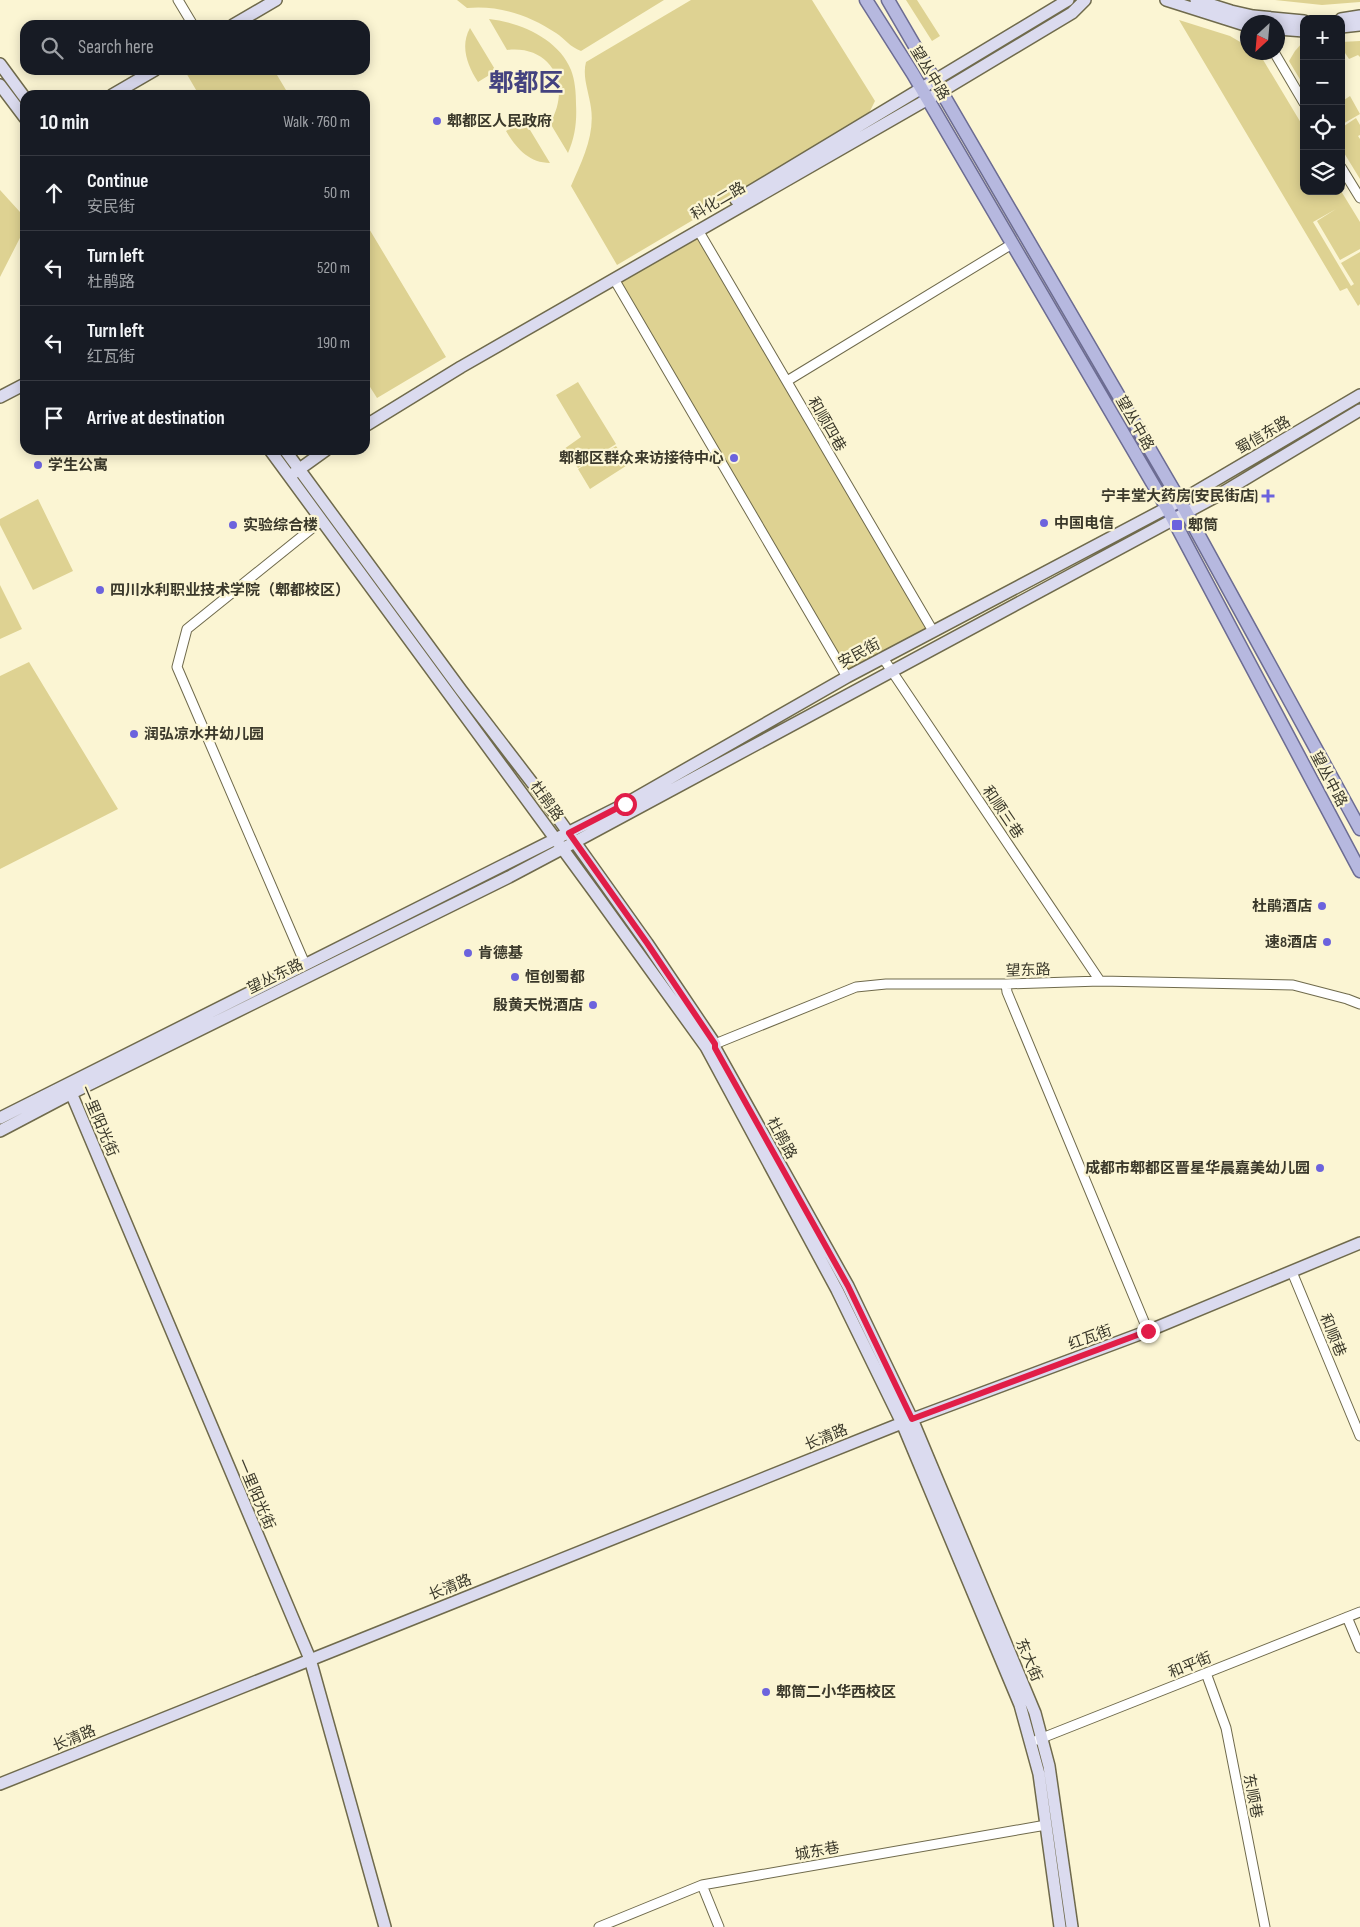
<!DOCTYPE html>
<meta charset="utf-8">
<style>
body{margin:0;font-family:"Sofia Sans Condensed","Noto Sans SC",sans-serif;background:#242831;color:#f1f3f6}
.controls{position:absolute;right:15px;top:15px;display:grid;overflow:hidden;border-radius:10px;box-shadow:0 2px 12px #0003}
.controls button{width:45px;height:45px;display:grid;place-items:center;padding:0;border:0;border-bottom:1px solid #363941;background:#171b24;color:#f1f3f6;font:25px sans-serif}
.compass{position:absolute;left:1240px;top:15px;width:45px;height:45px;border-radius:50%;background:#171b24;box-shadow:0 2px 12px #0003;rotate:206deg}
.stop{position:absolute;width:15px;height:15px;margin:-11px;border:4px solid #e11d48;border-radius:50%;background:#fff}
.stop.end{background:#e11d48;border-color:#fff;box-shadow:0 1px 5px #0008}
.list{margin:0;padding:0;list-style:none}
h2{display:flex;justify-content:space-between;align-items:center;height:65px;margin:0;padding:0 20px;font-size:21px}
h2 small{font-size:16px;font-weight:400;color:#9ea1a6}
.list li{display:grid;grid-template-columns:32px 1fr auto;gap:15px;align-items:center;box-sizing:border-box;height:75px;padding:0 20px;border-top:1px solid #363941}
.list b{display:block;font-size:19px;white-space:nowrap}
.list p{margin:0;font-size:16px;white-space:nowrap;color:#9ea1a6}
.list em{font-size:16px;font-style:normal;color:#9ea1a6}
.icon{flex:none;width:28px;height:28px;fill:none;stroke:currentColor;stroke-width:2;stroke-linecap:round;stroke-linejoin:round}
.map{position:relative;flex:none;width:1360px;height:1927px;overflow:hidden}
.search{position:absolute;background:#171b24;box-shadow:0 2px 12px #0003;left:20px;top:20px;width:350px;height:55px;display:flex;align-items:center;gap:12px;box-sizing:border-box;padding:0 18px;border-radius:15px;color:#9ea1a6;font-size:19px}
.panel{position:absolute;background:#171b24;box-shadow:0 2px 12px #0003;left:20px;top:90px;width:350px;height:365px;border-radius:15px}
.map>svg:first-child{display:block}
.green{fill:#ded292}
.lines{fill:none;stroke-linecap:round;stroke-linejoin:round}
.street-casing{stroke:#6f6a4c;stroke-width:11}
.secondary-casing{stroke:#6f6a4c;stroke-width:14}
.primary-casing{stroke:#6c6c92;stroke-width:15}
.street{stroke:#fff;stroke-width:9}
.secondary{stroke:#dbdbef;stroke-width:11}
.primary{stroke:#b6b8df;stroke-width:12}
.route{stroke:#e11d48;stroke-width:6}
.poi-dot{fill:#6c63dd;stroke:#fbf5d3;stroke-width:2}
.labels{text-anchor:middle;stroke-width:4.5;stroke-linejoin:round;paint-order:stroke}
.street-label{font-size:15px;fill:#3b392b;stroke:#fbf5d3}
.poi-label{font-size:15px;font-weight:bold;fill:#3b392b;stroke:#fbf5d3;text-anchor:start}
.town-label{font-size:25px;font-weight:bold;fill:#44427f;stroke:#fbf5d3}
</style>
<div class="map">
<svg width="1360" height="1927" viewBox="0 0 1360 1927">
<rect width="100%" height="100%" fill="#fbf5d3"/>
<path class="green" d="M457,0H664L581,51C570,47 565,39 556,33C529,15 499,5 467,8Z
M691,0H812L875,101L867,117L617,265L571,186C582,161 595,135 591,108C589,92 582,77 586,62Z
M906,0H917L940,36L932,41Z
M1275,0H1360V2L1322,5Z
M489,19C519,22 559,39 571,70C575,80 576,93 576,104C577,122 575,137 568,153L550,123C572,86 552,45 507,50Z
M1179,20L1230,36L1247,46L1248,52L1259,53L1304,128V191H1341L1360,222V249L1340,260L1317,221L1336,209L1313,222L1351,286L1354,284L1341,263L1360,252V304L1358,306L1347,288L1340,291Z
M470,28L496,71L478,82C467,65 460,46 470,28Z
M1360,41V57L1358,55L1349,59L1345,53L1341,55V42Z
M1302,43H1304V86L1289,61L1295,51Z
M187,70H274L289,95H199L185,71Z
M1350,96L1360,114L1341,125V97L1344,100Z
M1356,118L1360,125V135L1358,136L1360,139V179L1341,148V128Z
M524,120L550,163C529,163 516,148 506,131Z
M0,190L20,212L24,230L0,277Z
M365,222L446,357L377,398L365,379Z
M698,234L928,627L848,671L620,280Z
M578,382L616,444L578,468L564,449L581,437L556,395Z
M616,446L629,464L590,489L578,469Z
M38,499L73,571L33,590L0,525V519Z
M0,585L22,629L0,639Z
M29,662L118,809L0,869V676Z"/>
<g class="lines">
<g class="street-casing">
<path id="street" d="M178,0L193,25
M1274,52L1304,103
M1341,167L1360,198
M698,230L933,631
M614,279L847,677
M787,381L1012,244
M883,658L1100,981
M305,964L177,667L187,629L321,521
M1006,984L1007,992L1148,1331
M710,1046L856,987L886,984H1006L1100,981L1293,985L1347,999L1360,1004
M1292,1272L1360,1436
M1347,1617L1360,1648
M1206,1673L1226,1728L1265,1927
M1037,1740L1360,1612
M702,1885L719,1927
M599,1927L702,1885L1046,1825"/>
</g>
<g class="secondary-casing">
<path id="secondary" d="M1166,0L1248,26
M1196,0L1231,11L1253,16L1304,21
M1341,19L1360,16
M233,25L276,0
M1341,27L1360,25
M1278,29L1304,31
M0,64L25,98
M0,85L25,118
M112,95L155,70
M736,200L1068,0
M0,397L25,384
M365,426L461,367L942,91L1072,13L1085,0
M270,450L595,893L706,1047L837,1290L902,1423L1020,1705L1039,1774L1060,1927
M285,450L461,690L540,793L647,943L715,1044V1048L848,1286L912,1419L1035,1713L1049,1766L1072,1927
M294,473L326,450
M69,1088L310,1659L385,1927
M0,1118L625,804L847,677L1180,501L1360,395
M0,1131L74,1092L509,877L575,842L1217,496L1360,410
M0,1784L902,1423L1148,1331L1360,1243"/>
</g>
<g class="primary-casing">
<path id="primary" d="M866,0L913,74L1167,508L1360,871
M888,0L1180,501L1360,829"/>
</g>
<use href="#street" class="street"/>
<use href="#secondary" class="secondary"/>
<use href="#primary" class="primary"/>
</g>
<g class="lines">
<path class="route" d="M625,804L569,833L647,943L715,1044V1048L848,1286L912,1419L1148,1331"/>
</g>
<g class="poi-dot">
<circle cx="437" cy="121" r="5"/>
<circle cx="734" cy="458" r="5"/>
<circle cx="38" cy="465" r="5"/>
<path d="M1265.5 488.5h5v5h5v5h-5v5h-5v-5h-5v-5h5z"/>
<circle cx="1044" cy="523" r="5"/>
<circle cx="233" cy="525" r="5"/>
<rect x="1171" y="519" width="12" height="12" rx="2.5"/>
<circle cx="100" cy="590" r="5"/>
<circle cx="134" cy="734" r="5"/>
<circle cx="1322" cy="906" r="5"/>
<circle cx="1327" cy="942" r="5"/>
<circle cx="468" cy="953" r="5"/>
<circle cx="515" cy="977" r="5"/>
<circle cx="593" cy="1005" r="5"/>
<circle cx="1320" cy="1168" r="5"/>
<circle cx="766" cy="1692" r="5"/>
</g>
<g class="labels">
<g class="street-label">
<text transform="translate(930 73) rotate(59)" y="5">望丛中路</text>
<text transform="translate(718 201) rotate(-30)" y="5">科化二路</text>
<text transform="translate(1135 423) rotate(60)" y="5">望丛中路</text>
<text transform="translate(827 424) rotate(60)" y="5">和顺四巷</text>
<text transform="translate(1263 435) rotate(-30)" y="5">蜀信东路</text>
<text transform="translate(859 653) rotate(-28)" y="5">安民街</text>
<text transform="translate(1329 779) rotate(62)" y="5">望丛中路</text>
<text transform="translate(547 801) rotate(54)" y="5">杜鹃路</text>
<text transform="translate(1003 812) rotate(56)" y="5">和顺三巷</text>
<text transform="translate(1028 970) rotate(-2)" y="5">望东路</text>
<text transform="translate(275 976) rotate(-26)" y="5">望丛东路</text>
<text transform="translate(99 1121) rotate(67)" y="5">一里阳光街</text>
<text transform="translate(782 1138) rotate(61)" y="5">杜鹃路</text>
<text transform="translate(1333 1335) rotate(68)" y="5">和顺巷</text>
<text transform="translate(1090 1337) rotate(-20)" y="5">红瓦街</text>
<text transform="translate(826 1437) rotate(-22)" y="5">长清路</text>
<text transform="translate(256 1494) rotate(67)" y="5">一里阳光街</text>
<text transform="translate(450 1587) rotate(-22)" y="5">长清路</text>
<text transform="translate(1029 1660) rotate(67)" y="5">东大街</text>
<text transform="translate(1190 1665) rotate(-22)" y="5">和平街</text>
<text transform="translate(74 1738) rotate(-22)" y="5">长清路</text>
<text transform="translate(1253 1796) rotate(79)" y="5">东顺巷</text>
<text transform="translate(817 1851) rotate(-10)" y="5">城东巷</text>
</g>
<g class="poi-label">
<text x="447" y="126">郫都区人民政府</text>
<text x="724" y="463" text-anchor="end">郫都区群众来访接待中心</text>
<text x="48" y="470">学生公寓</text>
<text x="1258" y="501" text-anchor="end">宁丰堂大药房(安民街店)</text>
<text x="1054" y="528">中国电信</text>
<text x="243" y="530">实验综合楼</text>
<text x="1188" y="530">郫筒</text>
<text x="110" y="595">四川水利职业技术学院（郫都校区）</text>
<text x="144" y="739">润弘凉水井幼儿园</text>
<text x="1312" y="911" text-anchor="end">杜鹃酒店</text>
<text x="1317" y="947" text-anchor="end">速8酒店</text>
<text x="478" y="958">肯德基</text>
<text x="525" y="982">恒创蜀都</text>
<text x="583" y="1010" text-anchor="end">殷黄天悦酒店</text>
<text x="1310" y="1173" text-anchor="end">成都市郫都区晋星华晨嘉美幼儿园</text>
<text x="776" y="1697">郫筒二小华西校区</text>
</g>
<g class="town-label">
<text x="526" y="91">郫都区</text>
</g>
</g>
</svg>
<div class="controls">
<button>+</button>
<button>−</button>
<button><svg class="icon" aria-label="locate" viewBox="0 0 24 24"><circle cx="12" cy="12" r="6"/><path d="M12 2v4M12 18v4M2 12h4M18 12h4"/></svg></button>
<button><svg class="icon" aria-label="layers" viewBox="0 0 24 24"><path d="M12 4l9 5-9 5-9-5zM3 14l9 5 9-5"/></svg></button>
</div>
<svg class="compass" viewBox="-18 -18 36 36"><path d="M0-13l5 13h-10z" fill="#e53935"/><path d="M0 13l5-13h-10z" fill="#9ea1a6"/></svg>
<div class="stop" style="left:625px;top:804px"></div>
<div class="stop end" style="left:1148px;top:1331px"></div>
<div class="search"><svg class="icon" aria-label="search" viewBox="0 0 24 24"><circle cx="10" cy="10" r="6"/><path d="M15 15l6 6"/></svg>Search here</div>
<section class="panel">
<h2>10 min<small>Walk · 760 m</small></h2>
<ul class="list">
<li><svg class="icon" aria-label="ahead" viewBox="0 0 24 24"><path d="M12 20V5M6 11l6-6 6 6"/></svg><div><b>Continue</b><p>安民街</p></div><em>50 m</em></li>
<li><svg class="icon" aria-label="left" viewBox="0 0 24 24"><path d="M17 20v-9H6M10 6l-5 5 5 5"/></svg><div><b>Turn left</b><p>杜鹃路</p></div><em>520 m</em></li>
<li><svg class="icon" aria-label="left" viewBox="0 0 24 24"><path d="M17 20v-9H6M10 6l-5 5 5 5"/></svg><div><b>Turn left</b><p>红瓦街</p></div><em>190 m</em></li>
<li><svg class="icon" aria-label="arrive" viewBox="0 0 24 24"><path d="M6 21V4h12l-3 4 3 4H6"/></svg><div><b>Arrive at destination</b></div></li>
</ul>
</section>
</div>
